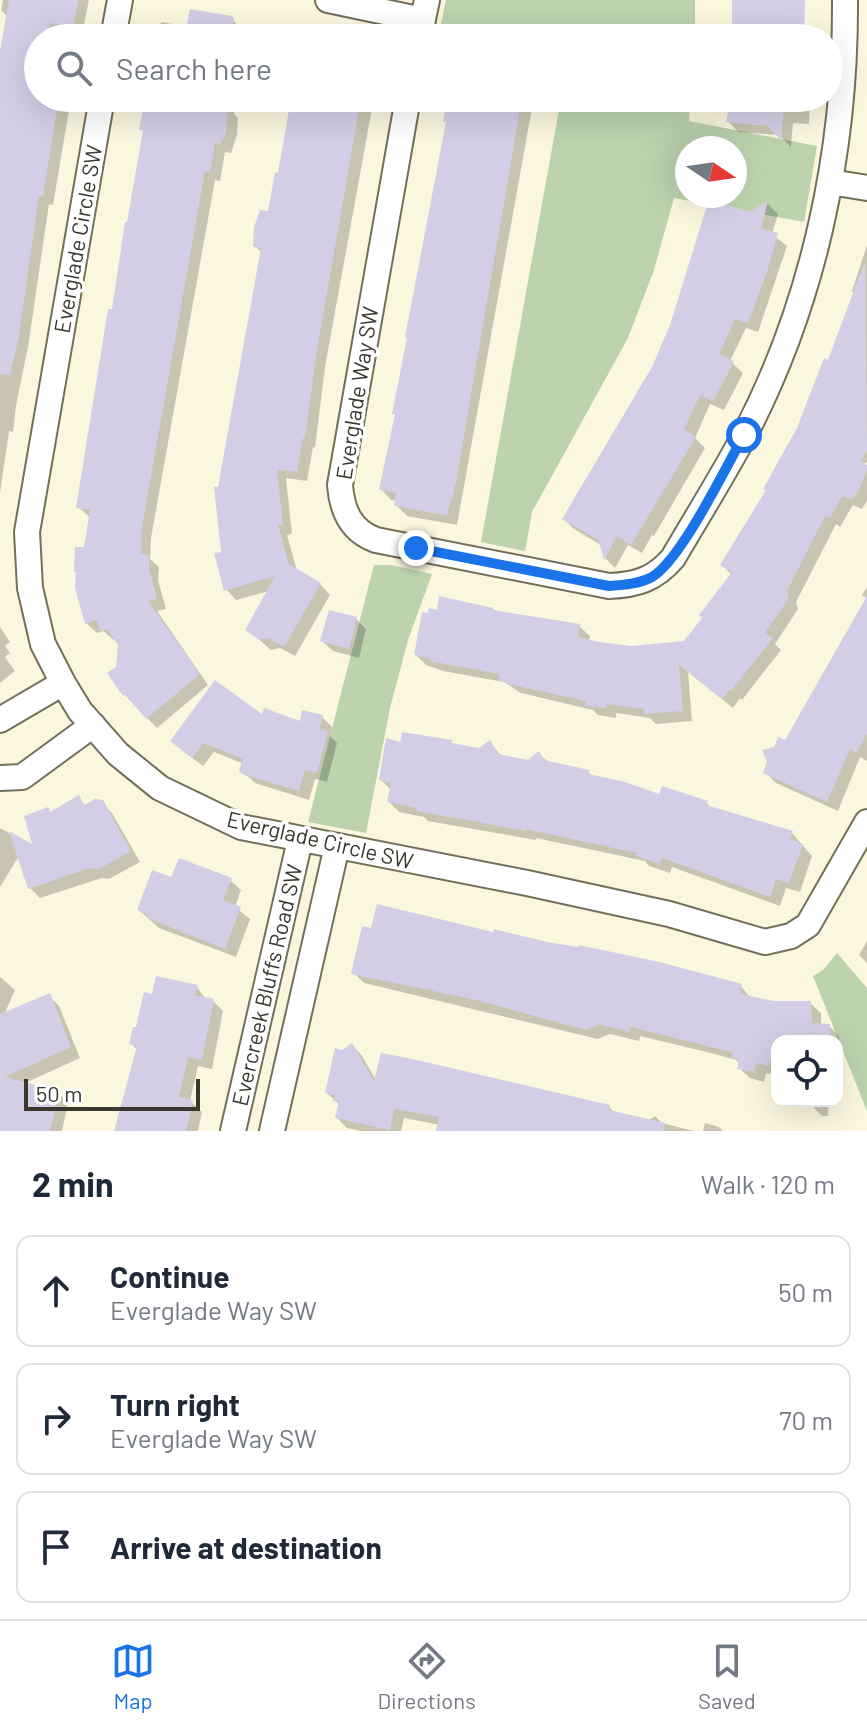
<!DOCTYPE html>
<meta charset="utf-8">
<style>
body{margin:0;font-family:Barlow,sans-serif;background:#f2f2f3;color:#1f2937}
.controls{position:absolute;right:24px;bottom:24px;display:grid;overflow:hidden;border-radius:16px;box-shadow:0 8px 32px #0002}
.controls button{width:72px;height:72px;display:grid;place-items:center;padding:0;border:0;border-bottom:2px solid #e0e1e3;background:#fff;color:#1f2937;font:40px sans-serif}
.compass{position:absolute;left:675px;top:136px;width:72px;height:72px;border-radius:50%;background:#fff;box-shadow:0 8px 32px #0002;rotate:103deg}
.scale{position:absolute;left:24px;bottom:20px;width:176px;box-sizing:border-box;padding-left:8px;border:4px solid #39372e;border-top:0;font-size:22px;line-height:28px;white-space:nowrap;color:#39372e;-webkit-text-stroke:6px #fff;paint-order:stroke}
.stop{position:absolute;width:24px;height:24px;margin:-18px;border:6px solid #1a73e8;border-radius:50%;background:#fff}
.stop.end{background:#1a73e8;border-color:#fff;box-shadow:0 2px 8px #0008}
.list{margin:0;padding:0;list-style:none}
h2{display:flex;justify-content:space-between;align-items:center;height:104px;margin:0;padding:0 32px;font-size:34px}
h2 small{font-size:26px;font-weight:400;color:#747a83}
.list li{display:grid;grid-template-columns:52px 1fr auto;gap:24px;align-items:center;box-sizing:border-box;height:112px;margin:0 16px 16px;padding:0 16px;border:2px solid #e0e1e3;border-radius:16px}
.list b{display:block;font-size:30px;white-space:nowrap}
.list p{margin:0;font-size:26px;white-space:nowrap;color:#747a83}
.list em{font-size:26px;font-style:normal;color:#747a83}
.icon{flex:none;width:44px;height:44px;fill:none;stroke:currentColor;stroke-width:2;stroke-linecap:round;stroke-linejoin:round}
.map{position:relative;flex:none;width:867px;height:1131px;overflow:hidden}
.search{position:absolute;background:#fff;box-shadow:0 8px 32px #0002;left:24px;right:24px;top:24px;height:88px;display:flex;align-items:center;gap:20px;box-sizing:border-box;padding:0 28px;border-radius:44px;color:#747a83;font-size:30px}
.sheet{height:488px;background:#fff}
nav{display:flex;justify-content:space-around;align-items:center;box-sizing:border-box;height:112px;border-top:2px solid #e0e1e3;background:#fff;font-size:22px;color:#747a83}
nav a{display:grid;justify-items:center;gap:4px}
nav .on{color:#1a73e8}
.map>svg:first-child{display:block}
.green{fill:#bcd3ae;fill-rule:evenodd}
.shadow{fill:#0003}
.building{fill:#d3cee5}
.lines{fill:none;stroke-linecap:round;stroke-linejoin:round}
.street-casing{stroke:#736f5a;stroke-width:28}
.street{stroke:#fff;stroke-width:24}
.route{stroke:#1a73e8;stroke-width:10}
.labels{text-anchor:middle;stroke-width:7;stroke-linejoin:round;paint-order:stroke}
.street-label{font-size:22px;fill:#39372e;stroke:#fff}
</style>
<div class="map">
<svg width="867" height="1131" viewBox="0 0 867 1131">
<rect width="100%" height="100%" fill="#fbf6de"/>
<path class="green" d="M446,0H695V38H438Z
M532,98H690L689,121L817,146L804,222L674,198L654,270L628,338L532,512L525,551L481,542L560,104ZM687,148H735V196H687Z
M374,565H391L432,574L408,640L390,708L366,833L308,822Z
M837,953L867,988V1111L813,976L823,970Z"/>
<path class="shadow" d="M3,0H89L81,38H38V98H71L53,205L49,204L28,347L16,405L13,432L9,431L0,493V48L3,49L8,17L1,10Z
M733,0H799L804,25L814,38H734Z
M231,18L241,29L244,38H158L161,22L188,27Z
M148,98H236L234,114L238,118L237,135L231,153L225,152L220,181L215,180L151,538L150,559L159,567L158,580L166,609L157,611L208,685L157,728L124,694L118,668L120,645L103,631L97,633L86,623L85,550L91,518L78,507L145,132L142,129Z
M289,98H368L373,103L325,367L315,448L313,447L307,481L286,478L292,534L287,535L297,571L320,584L330,595L295,656L280,648L271,650L247,629L269,591L236,600L226,589L220,488L262,253L255,246L269,214L280,175L292,109L288,105Z
M467,98H522L532,108L457,525L407,516L396,505L397,501L391,500L381,489Z
M725,98H810L809,124L793,123L791,147L779,135L738,132L728,121L731,107Z
M768,204L778,214L772,234L787,246L758,332L746,328L730,361L743,373L724,410L710,404L695,438L705,448L654,536L652,535L642,553L628,545L615,568L605,558L601,545L574,529L564,519L750,214Z
M867,245V462L862,465L867,467V501L862,509L853,505L840,527L836,524L796,602L798,609L775,644L781,650L742,700L740,698L733,708L688,672L692,721L656,724L650,718L616,713V718L598,715L593,710L521,693L504,682L443,671L426,665L416,655L492,610L579,626L590,636L589,641L631,648L685,643L732,575L722,565L768,491L830,362L855,294L852,291Z
M867,587V761L860,757L838,811L776,783L765,772L786,743L859,614L866,598L862,595Z
M356,619L366,629L359,658L333,651L322,641Z
M0,627L10,642L5,646L10,653L5,657L15,671L0,683Z
M262,717L301,723L322,717L332,727L330,736L337,743L327,782L315,779L309,800L255,783L241,770L244,764L214,752L203,766L183,751Z
M451,742L454,745L480,750L490,742L502,757L528,762L539,754L549,763L588,772L593,777L661,797L706,803L713,809L792,833L812,856L800,892L786,888L780,906L672,867L670,873L649,866L645,861L536,838V840L428,821L424,817L399,812L389,802L391,790L381,780L402,744Z
M78,798L86,806L102,802L112,813L140,862L109,879L102,878L40,898L30,888L19,856L0,887V828L35,848L48,810L51,813Z
M172,880H230L241,890L235,907L250,919L236,957L159,928L139,910Z
M495,934L741,986L751,999L773,1003H810L821,1013V1025L829,1026L839,1036L840,1077L837,1076V1041H777V1075L766,1073L764,1082L750,1078L739,1068L740,1064L736,1060L715,1054L640,1036L639,1041L610,1034L598,1039L364,983L354,973Z
M867,941V963L859,955Z
M0,977L15,990L4,1015L49,996L59,1006L80,1058L23,1084L58,1092L68,1103L62,1131H0Z
M197,987L206,1000L213,1001L223,1011L212,1069L198,1066L190,1101L202,1112L198,1131H117L138,1051L131,1043L153,996Z
M352,1045L362,1056L376,1080L609,1107L616,1114L648,1121L655,1116L662,1123L694,1131H438L440,1125L404,1118L401,1131H361L347,1128L337,1118L340,1105L327,1093L343,1052Z
M811,1101H829L828,1116H822L811,1105Z
M705,1123L719,1127L723,1131H703Z"/>
<path class="building" d="M9,0H78L73,27L50,23L48,36L38,34V98H59L43,196L39,195L19,336L10,375L0,374V51Z
M732,0H805L804,38H732Z
M190,9L232,16L234,18L230,38H184Z
M145,98H217L216,103L228,106L226,132L221,144L215,143L210,172L205,171L142,527L141,554L149,555V568L157,599L148,601L200,674L146,719L125,694L123,696L107,673L116,667L118,645L107,629L100,631L97,620L85,624L75,588L76,572H74L75,547H84L90,510L76,508L108,309H112L125,222H127L143,130H139Z
M291,98H361L316,356L305,438H303L297,472L277,469L283,525H278L289,564L321,583L284,647L268,638L259,640L245,630L275,576L224,591L214,553L221,552L214,487H218L261,248L253,247L254,227L260,210L268,211L275,172L278,173Z
M447,98H522L456,482L447,515L394,506L396,493L379,490L395,414H392L407,338L405,337L446,122H443Z
M731,98H785L781,140L767,126L726,122Z
M709,199L750,212L768,201L761,229L778,233L767,272L748,323L735,319L719,354L734,361L723,383L713,401L700,395L684,429L696,437L631,545L617,536L604,560L598,540L562,519L652,367L670,325Z
M865,261L867,450L861,462L867,465V470L859,490L851,500L842,496L830,518L825,516L787,591L789,598L765,633L773,638L731,691L729,690L722,699L679,665L683,711L644,714V709L606,704V708L585,706L586,701L508,684L498,679L499,674L430,661L431,659L414,655L422,612L428,613L429,608L437,610L439,596L493,608V610L580,624L578,637L599,642L631,646L684,641L702,618L699,615L732,572L720,565L766,490L763,489L797,428L824,358L828,360Z
M867,596V734L856,753L850,749L827,802L763,773L767,762L762,750L774,747L778,737L785,740Z
M329,610L357,617L349,649L320,641Z
M215,680L262,714L264,708L300,721L302,710L323,715L319,729L328,731L317,773L305,770L299,791L242,774L239,771L243,759L203,743L192,758L170,741Z
M402,732L452,740V743L479,748L490,740L498,754L528,760L539,751L544,760L589,770L588,774L625,782L659,794L662,786L708,801L706,805L793,831L790,839L803,844L789,883L776,879L770,897L662,858L660,864L636,856L637,853L526,829V831L416,811L417,808L387,802L391,783L379,780L386,738L400,742Z
M79,795L84,805L95,799L103,800L131,851L97,870L90,868L28,889L9,831L32,844L24,816L48,807L50,812Z
M179,858L232,878L223,900L241,907L225,949L147,918L148,915L137,910L152,870L171,877Z
M377,904L493,932L494,929L547,942L578,947L579,945L659,962L742,984L740,994L774,1001H811L812,1023L830,1024V1041H775L769,1066L756,1063L754,1072L737,1069L739,1059L731,1058L732,1052L644,1030L630,1027L629,1032L599,1024L586,1030L472,999L351,974L362,926L371,928Z
M156,976L198,985L195,995L214,999L202,1060L188,1057L179,1097L193,1100L186,1131H114L137,1046L129,1044L133,1027H136L144,992L152,994Z
M50,993L71,1047L5,1077L59,1091L50,1131H0V1014Z
M352,1043L374,1081L381,1053L408,1058L610,1105L609,1110L665,1123L664,1131H436L439,1117L394,1109L390,1130L335,1118L339,1102L333,1101L335,1095L325,1093L335,1048L342,1050Z"/>
<g class="lines">
<g class="street-casing">
<path id="street" d="M328,0L423,20
M113,38L120,0
M419,38L427,0
M102,98L27,532L30,588L43,644L63,683L80,711L118,754L160,788L241,827L527,883L669,914L765,942L791,936L808,925L867,822
M408,98L340,485C342,511 351,531 376,540L609,586C637,585 655,579 673,558C697,517 722,477 744,436C814,303 846,150 845,0
M830,182L867,188
M0,720L63,683
M0,778L22,777L93,725
M233,1131L300,840
M272,1131L337,846"/>
</g>
<use href="#street" class="street"/>
</g>
<g class="lines">
<path class="route" d="M416,548L609,586C623,585 639,584 652,577C681,560 726,467 744,435"/>
</g>
<g class="labels">
<g class="street-label">
<text transform="translate(78 239) rotate(-80)" y="8">Everglade Circle SW</text>
<text transform="translate(357 393) rotate(-81)" y="8">Everglade Way SW</text>
<text transform="translate(320 840) rotate(13)" y="8">Everglade Circle SW</text>
<text transform="translate(267 985) rotate(-77)" y="8">Evercreek Bluffs Road SW</text>
</g>
</g>
</svg>
<div class="controls">
<button><svg class="icon" aria-label="locate" viewBox="0 0 24 24"><circle cx="12" cy="12" r="6"/><path d="M12 2v4M12 18v4M2 12h4M18 12h4"/></svg></button>
</div>
<svg class="compass" viewBox="-18 -18 36 36"><path d="M0-13l5 13h-10z" fill="#e53935"/><path d="M0 13l5-13h-10z" fill="#747a83"/></svg>
<div class="scale">50 m</div>
<div class="stop" style="left:744px;top:435px"></div>
<div class="stop end" style="left:416px;top:548px"></div>
<div class="search"><svg class="icon" aria-label="search" viewBox="0 0 24 24"><circle cx="10" cy="10" r="6"/><path d="M15 15l6 6"/></svg>Search here</div>
</div>
<section class="sheet">
<h2>2 min<small>Walk · 120 m</small></h2>
<ul class="list">
<li><svg class="icon" aria-label="ahead" viewBox="0 0 24 24"><path d="M12 20V5M6 11l6-6 6 6"/></svg><div><b>Continue</b><p>Everglade Way SW</p></div><em>50 m</em></li>
<li><svg class="icon" aria-label="right" viewBox="0 0 24 24"><path d="M7 20v-9h11M14 6l5 5-5 5"/></svg><div><b>Turn right</b><p>Everglade Way SW</p></div><em>70 m</em></li>
<li><svg class="icon" aria-label="arrive" viewBox="0 0 24 24"><path d="M6 21V4h12l-3 4 3 4H6"/></svg><div><b>Arrive at destination</b></div></li>
</ul>
</section>
<nav>
<a class="on"><svg class="icon" aria-label="map" viewBox="0 0 24 24"><path d="M3 6l6-2 6 2 6-2v14l-6 2-6-2-6 2zM9 4v14M15 6v14"/></svg>Map</a>
<a><svg class="icon" aria-label="directions" viewBox="0 0 24 24"><path d="M12 3l9 9-9 9-9-9zM9 14v-3h6M13 9l2 2-2 2"/></svg>Directions</a>
<a><svg class="icon" aria-label="saved" viewBox="0 0 24 24"><path d="M7 4h10v16l-5-4-5 4z"/></svg>Saved</a>
</nav>
